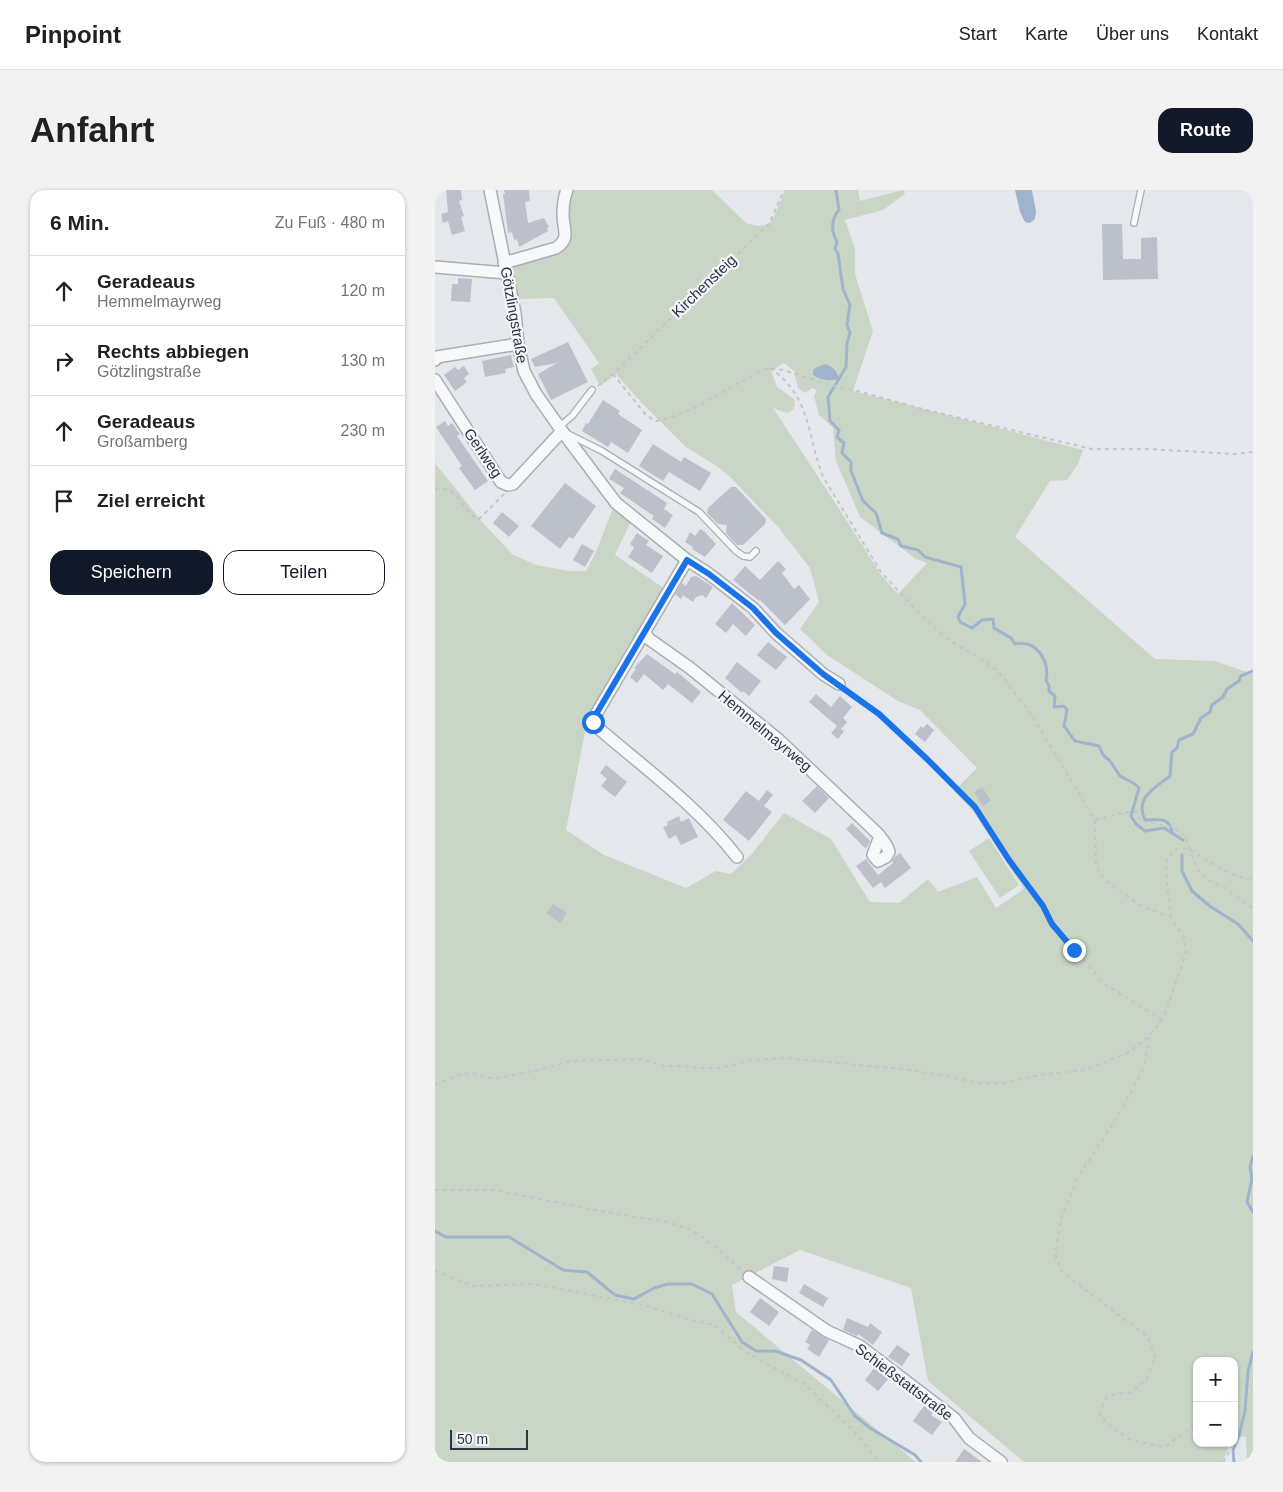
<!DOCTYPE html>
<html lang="de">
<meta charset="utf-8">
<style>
body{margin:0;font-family:Helvetica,sans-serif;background:#f2f2f2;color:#202124}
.controls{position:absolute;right:15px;bottom:15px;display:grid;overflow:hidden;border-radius:10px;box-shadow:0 1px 4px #0004}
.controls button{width:45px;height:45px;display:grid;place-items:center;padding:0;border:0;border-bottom:1px solid #e0e0e0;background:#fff;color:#202124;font:25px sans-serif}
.scale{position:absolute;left:15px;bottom:12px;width:78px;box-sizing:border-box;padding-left:5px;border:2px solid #2b3445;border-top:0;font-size:14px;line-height:18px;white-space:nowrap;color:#2b3445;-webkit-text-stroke:4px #f4f6f9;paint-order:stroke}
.stop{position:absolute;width:15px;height:15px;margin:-11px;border:4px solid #1a73e8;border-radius:50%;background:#fff}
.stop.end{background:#1a73e8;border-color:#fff;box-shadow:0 1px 5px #0008}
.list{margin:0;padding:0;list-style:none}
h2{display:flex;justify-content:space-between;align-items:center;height:65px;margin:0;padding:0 20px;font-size:21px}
h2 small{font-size:16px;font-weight:400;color:#757577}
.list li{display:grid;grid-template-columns:32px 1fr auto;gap:15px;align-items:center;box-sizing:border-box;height:70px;padding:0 20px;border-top:1px solid #e0e0e0}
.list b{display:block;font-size:19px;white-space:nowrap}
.list p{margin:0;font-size:16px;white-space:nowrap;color:#757577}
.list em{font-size:16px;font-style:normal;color:#757577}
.actions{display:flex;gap:10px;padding:15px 20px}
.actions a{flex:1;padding:11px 0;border:1px solid #111827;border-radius:15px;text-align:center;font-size:18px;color:#111827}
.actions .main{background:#111827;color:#fff}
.icon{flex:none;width:28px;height:28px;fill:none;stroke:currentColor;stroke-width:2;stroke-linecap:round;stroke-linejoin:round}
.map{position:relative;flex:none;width:818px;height:1272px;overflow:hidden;border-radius:15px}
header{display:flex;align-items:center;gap:30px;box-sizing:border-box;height:70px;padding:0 25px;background:#fff;border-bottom:1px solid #e0e0e0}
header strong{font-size:24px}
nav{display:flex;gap:28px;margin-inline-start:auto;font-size:18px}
.intro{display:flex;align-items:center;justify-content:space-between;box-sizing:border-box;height:120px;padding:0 30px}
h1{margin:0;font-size:35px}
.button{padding:12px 22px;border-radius:15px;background:#111827;color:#fff;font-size:18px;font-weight:700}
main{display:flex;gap:30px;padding:0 30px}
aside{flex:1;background:#fff;border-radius:15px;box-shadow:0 1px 4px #0004}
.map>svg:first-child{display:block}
.green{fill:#c9d6c5;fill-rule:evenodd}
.water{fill:#9fb4cc}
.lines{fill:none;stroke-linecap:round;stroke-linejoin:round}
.stream{stroke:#9fb4cc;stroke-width:3}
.building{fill:#bbc0ca}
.service-casing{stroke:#a9aeb7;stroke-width:8}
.minor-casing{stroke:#a9aeb7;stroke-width:14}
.path{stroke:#c2c5cb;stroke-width:2;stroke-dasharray:4 4;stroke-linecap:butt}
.service{stroke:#f7f8fa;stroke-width:5.5}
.minor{stroke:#f7f8fa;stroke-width:11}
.route{stroke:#1a73e8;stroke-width:6}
.labels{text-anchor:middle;stroke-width:4.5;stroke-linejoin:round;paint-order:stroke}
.street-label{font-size:15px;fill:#2b3445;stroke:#f4f6f9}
</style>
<header>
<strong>Pinpoint</strong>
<nav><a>Start</a><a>Karte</a><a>Über uns</a><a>Kontakt</a></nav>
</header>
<div class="intro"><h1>Anfahrt</h1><a class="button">Route</a></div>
<main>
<aside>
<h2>6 Min.<small>Zu Fuß · 480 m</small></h2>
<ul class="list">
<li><svg class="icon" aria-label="ahead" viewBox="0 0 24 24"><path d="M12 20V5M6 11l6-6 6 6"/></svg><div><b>Geradeaus</b><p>Hemmelmayrweg</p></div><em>120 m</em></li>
<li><svg class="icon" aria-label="right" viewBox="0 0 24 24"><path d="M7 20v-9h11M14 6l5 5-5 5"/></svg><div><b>Rechts abbiegen</b><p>Götzlingstraße</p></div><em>130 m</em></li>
<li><svg class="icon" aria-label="ahead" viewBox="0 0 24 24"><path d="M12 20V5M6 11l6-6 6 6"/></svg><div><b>Geradeaus</b><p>Großamberg</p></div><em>230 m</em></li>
<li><svg class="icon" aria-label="arrive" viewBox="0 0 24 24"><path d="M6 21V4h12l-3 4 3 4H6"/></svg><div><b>Ziel erreicht</b></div></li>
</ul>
<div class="actions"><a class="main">Speichern</a><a>Teilen</a></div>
</aside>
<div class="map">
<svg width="818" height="1272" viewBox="0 0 818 1272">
<rect width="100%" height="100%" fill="#e4e7ec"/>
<path class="green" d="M129,0H277L311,33L323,36L334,34L339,27L350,0H423L425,11L468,0L470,4L448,20L410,30L420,59V84L438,141L418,201L648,260L643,274L632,290L615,291L580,347L720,469L779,471L818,484V1272H812L811,1247L799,1246V1171H762V1253H796L787,1272H589L493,1191L476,1098L365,1060L297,1095L301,1122L481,1272H0V273L48,333L77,364L101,375L134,381H151L161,362L178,318L195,333L180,365L230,399L152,532L131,640L169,665L251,698L281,681L296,684L316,665L349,623L396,649L435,712L464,713L493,689L503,702L542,687L561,718L589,699L538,621L519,601L542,578L485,520L463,511L392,465L365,439L384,412L375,378L344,338L294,286L283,277L251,257L204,210L181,184L165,196L156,179L164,173L119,108L83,109L74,70L124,51ZM349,173L359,181L363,198L370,203L377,198L382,200L379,206L384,225L398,238L401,271L425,327L481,369L492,373L463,404L446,385L401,314L338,218L352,223L359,219L360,210L342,197L336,181Z
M554,648L584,695L565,708L534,661Z"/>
<path class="water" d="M580,0H597L601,21L600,29L595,33L590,32L585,22Z
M390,174C398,176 402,181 404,189C394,191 387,191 378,185V180L382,177Z"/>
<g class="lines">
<path class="stream" d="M401,0L404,20C396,29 396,41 402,52L400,59L403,64L408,99L415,115L412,135L415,143L412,153L411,177L393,207L395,231L404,240L402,247L409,253L407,263L416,272V281L428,311L441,323L447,343L463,349L466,356L483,360L490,367L526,377L530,414L523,427L525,432L537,438L547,430L558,429L559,438L576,448L580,454C601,449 615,471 611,490L614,496V501L620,506L619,517L629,516L632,520L629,536L640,551L664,556L668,565L675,571L685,586L700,594L704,598L696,626L701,634L710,641L729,638L748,650
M737,642C734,626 722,630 710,630C699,608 720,598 735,586L737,562L742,558L744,550L758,544L766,528L775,522L777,515L788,507L792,499L804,491L806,486L818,481
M747,665V681L757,701L776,717L803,734L818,751
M818,966L815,977L817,989L812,1012L818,1022
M0,1041L11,1047H74L128,1080L152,1082L180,1105L199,1109L219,1098L233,1094H257L277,1104L307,1152L321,1161H340L366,1170L396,1190L420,1226L435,1238L480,1265L486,1272
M799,1272L798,1260L804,1246L810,1221L813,1181L818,1162"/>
</g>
<path class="building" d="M11,0H26L27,10L24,11L29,26L26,27L30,41L17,45L13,31L8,33L6,24L13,22Z
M69,0H94L95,11L90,12L93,33L109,28L114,37L112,38L113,41L84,57L82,49L79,50L77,42L73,43L68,4H70Z
M667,34H687L688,69H706V48L722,47L723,89L668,90Z
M23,88L37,89L35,112L16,111L17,94H23Z
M133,152L153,192L116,210L103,184L122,173L100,177L96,169Z
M76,165L79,177L70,179L71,183L50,187L47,171Z
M29,176L34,184L29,188L32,192L20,201L9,185L20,177L23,180Z
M168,210L185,221L183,224L207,240L193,263L176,252L173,257L147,241L151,233L153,234Z
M10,231L13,236L17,233L25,244L22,246L53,291L40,300L24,278L27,276L1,237Z
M218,254L246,272L249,267L276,283L265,301L234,282L228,291L204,276Z
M180,279L232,313L229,319L238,325L230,338L217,329L219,326L185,303L189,298L174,289Z
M130,293L161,316L138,349L134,347L125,359L96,336Z
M296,297H301L331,329L330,334L308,355H302L291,343L292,335L283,334L272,323L273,318Z
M67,322L84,336L74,347L58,333Z
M265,339L270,342L281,354L270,367L257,359L258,357L250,352L255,342L260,346Z
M202,343L214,351L211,355L228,366L217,383L193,367L199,358L195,354Z
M147,354L159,361L150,377L138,370Z
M343,371L351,379L347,383L359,399L364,395L375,409L350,435L325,410L324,411L298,390L310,376L325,390Z
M261,386L278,397L271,408L267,405L261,407L258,412L248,405L246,409L240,404L247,393L251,396L256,387Z
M297,413L320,435L311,446L298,434L291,443L280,434Z
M333,452L352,467L341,480L322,465Z
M212,464L240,484L242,482L266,502L257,513L233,494L228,500L209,484L202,493L195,487L201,479L199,478Z
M302,472L326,491L314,506L308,501L307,503L290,488Z
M381,504L396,517L405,506L417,517L408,528L412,532L406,539L409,541L403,549L396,543L402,536L374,512Z
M492,534L499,540L490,552L480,544L486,536L488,538Z
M171,575L192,592L180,607L166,596L172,589L165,583Z
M382,596L394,608L380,623L367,611Z
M547,597L556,610L548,616L539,602Z
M332,600L338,605L329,616L337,622L314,651L288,630L311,601L324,611Z
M244,626L246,632L254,628L263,647L246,655L241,645L234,649L228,637L233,635L232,632Z
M417,633L435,651L431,659L411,639Z
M465,663L476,678L450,698L446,692L438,698L421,676L431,669L443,685L458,673L457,671L460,667Z
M118,714L132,723L125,733L111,723Z
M339,1076L354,1078L352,1092L337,1089Z
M369,1094L393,1108L388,1117L364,1103Z
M325,1108L344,1122L334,1136L315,1122Z
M412,1128L433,1137L435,1133L447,1142L438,1155L423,1144L422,1146L408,1140Z
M377,1140L394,1150L384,1167L372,1159L375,1155L370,1152Z
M462,1155L475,1164L467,1176L453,1167Z
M440,1177L454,1188L443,1201L430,1190Z
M489,1216L498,1223L496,1225L507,1232L497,1245L478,1231Z
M529,1259L547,1272H520Z"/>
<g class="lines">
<g class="service-casing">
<path id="service" d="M699,33L706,0
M124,237L137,226L157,200
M133,244L167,261L264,322L301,361L308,366L315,367L321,361"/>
</g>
<g class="minor-casing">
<path id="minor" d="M55,0L80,123L83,154L89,181L101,204L127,241L181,313L252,370L274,384L318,418L341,443L388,484L404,494
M69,73L121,58C136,48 128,40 128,25C128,17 129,7 132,0
M0,77L71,83
M0,170L2,167L83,154
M0,190L66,292L73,295L78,294L127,241
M252,370L160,526L158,532L163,538C211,579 263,617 302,667
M210,443L214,449L255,478L344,550L442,643C447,649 452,654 454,662L451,667L443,671L438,665L445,646
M314,1087L392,1141L425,1156L519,1228L534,1248L566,1272"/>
</g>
<path class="path" d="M335,178C376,206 372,245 388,287L446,382L480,419L512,449L546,469L563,481L596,524L660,630L661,675L669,690L708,717L736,727
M178,184L211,225L221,231L235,228L261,217L327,180L335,178L348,180L395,195L419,200L491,220L657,259H714L799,264L818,262
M163,196L178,184L334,34L349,0
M0,299C27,295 25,323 44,329L69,304
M413,501L444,524L540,617L574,670L608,716L617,733L670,794L727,830
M660,630L697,621L703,623L705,631L736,637L750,646L762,679L770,688L792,699L818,719
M714,847L709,877L686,921L642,989L626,1028L620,1065L628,1083L713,1147L720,1167L712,1188L696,1203C675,1204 670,1203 665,1225L680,1240L696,1250L730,1257L762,1233
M0,895L22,885L37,883L59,889L103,880L137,871L205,869L229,876H248L266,878H285L317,870L351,868L468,879L507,885L543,893H569L604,885L651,880L694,862L714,846L727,830L732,819L751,762L749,747L736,727L734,714L731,682L732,671L737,662L744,658L754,659L787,680L808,688L818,689
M0,1000H60L181,1024L228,1031L255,1039L278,1055L307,1081
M0,1081L39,1096L99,1094L213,1116L252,1129L279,1135L312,1163L369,1194L416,1238L445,1272
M788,1272L796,1259L797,1253"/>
<use href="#service" class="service"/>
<use href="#minor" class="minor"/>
</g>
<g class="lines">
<path class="route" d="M158,532L160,526L252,370L274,384L318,418L341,443L388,484L444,524L492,569L540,617L574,670L608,716L617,734L639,760"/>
</g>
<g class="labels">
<g class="street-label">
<text transform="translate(269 96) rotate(-44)" y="5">Kirchensteig</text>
<text transform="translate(79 125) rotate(80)" y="5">Götzlingstraße</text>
<text transform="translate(48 263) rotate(56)" y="5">Gerlweg</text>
<text transform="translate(330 541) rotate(40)" y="5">Hemmelmayrweg</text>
<text transform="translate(469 1192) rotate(37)" y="5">Schießstattstraße</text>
</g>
</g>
</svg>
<div class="controls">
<button>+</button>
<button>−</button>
</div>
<div class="scale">50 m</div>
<div class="stop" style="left:158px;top:532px"></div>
<div class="stop end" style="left:639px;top:760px"></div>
</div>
</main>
